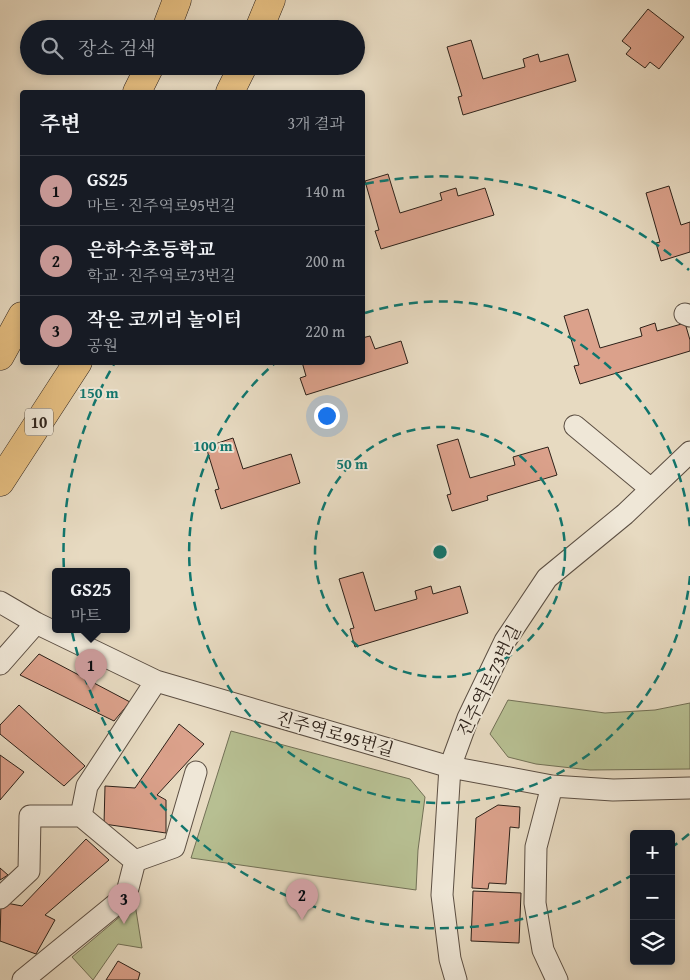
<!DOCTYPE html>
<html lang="ko">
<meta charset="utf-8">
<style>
body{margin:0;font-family:"Gentium Book Plus","Noto Serif KR",serif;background:#20242c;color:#f1f3f6}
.controls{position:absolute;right:15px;bottom:15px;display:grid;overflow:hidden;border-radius:5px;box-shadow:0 2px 8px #0003}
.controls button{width:45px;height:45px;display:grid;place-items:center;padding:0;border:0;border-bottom:1px solid #363941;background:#171b24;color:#f1f3f6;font:25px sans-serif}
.you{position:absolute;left:326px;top:415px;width:18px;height:18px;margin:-12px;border:4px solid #fff;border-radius:50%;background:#1a73e8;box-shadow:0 0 0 8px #1a73e833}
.badge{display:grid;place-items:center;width:32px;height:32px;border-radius:50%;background:#c59692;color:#111;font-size:16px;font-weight:700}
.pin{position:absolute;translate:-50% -41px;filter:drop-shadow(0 1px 2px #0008)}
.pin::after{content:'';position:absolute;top:26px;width:18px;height:15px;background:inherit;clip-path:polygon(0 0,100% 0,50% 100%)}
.popup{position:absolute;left:52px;top:568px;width:78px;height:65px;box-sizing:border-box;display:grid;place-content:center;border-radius:5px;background:#171b24;filter:drop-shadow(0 1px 4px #0005);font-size:16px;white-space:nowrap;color:#9ea1a6}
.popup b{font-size:19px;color:#f1f3f6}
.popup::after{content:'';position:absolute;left:50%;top:100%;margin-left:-10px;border:10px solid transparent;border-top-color:#171b24}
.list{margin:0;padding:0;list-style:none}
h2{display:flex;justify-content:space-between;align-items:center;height:65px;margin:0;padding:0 20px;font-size:21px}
h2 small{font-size:16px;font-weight:400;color:#9ea1a6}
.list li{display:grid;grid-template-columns:32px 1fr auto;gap:15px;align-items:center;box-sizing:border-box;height:70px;padding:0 20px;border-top:1px solid #363941}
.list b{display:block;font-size:19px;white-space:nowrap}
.list p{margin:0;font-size:16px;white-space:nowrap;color:#9ea1a6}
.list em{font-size:16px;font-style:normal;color:#9ea1a6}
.icon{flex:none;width:28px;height:28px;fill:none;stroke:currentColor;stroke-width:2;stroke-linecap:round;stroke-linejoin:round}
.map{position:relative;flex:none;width:690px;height:980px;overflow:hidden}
.search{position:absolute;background:#171b24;box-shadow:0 2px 8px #0003;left:20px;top:20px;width:345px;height:55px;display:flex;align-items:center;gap:12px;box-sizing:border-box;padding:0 18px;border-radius:28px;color:#9ea1a6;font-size:19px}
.panel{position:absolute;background:#171b24;box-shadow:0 2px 8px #0003;left:20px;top:90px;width:345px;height:275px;border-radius:5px}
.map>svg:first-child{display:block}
.green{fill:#b7bf92;stroke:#727056}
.building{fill:#dba18b;stroke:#2d2119}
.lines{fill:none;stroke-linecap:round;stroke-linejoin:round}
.minor-casing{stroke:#5c4f43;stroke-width:23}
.highway-casing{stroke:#2d2119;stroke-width:29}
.minor{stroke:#efe7d7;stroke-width:21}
.highway{stroke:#e4bd80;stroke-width:28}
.ring{fill:none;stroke:#0f766e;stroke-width:2.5;stroke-dasharray:9 6}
.labels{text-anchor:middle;stroke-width:4;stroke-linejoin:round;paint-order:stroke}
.shield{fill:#efe7d7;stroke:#675c52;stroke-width:1}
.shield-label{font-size:16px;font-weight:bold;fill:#2d2119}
.street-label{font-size:18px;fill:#2d2119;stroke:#efe7d7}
.centre{fill:#0f766e;stroke:#efe7d7;stroke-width:2.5}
.ring-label{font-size:15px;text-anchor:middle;font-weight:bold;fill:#0f766e;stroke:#efe7d7;stroke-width:4;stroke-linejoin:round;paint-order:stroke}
</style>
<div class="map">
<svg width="690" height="980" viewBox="0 0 690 980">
<rect width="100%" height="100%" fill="#e7dac1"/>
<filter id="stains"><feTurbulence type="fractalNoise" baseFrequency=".004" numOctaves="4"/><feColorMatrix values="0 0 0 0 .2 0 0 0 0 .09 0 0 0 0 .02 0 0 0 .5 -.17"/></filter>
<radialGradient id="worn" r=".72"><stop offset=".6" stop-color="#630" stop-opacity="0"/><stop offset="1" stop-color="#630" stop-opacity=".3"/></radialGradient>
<path class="green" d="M508,700L605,713L655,710L690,703V769L590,770L536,764L508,757L490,734Z
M231,731L410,779L425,797L418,850L416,890L191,858Z
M135,904L142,948L118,944L93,980L72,957Z"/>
<path class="building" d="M648,9L684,37L659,69L650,62L645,68L626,54L631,48L622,41Z
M471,40L483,79L525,67L523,59L538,54L540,62L568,54L576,81L463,115L458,97L462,96L447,47Z
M388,174L400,213L442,200L440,193L456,188L458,196L485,188L494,215L381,249L375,231L379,230L365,181Z
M669,186L681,225L690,222V252L661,261L656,243L660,242L646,193Z
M588,309L600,348L642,336L640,328L655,323L657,331L685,323L690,340V351L580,384L574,366L579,365L564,316Z
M370,336L375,349L401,341L408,363L306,395L300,378L306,376L302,362H362V338Z
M233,438L243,469L291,454L300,483L221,509L215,490L219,489L206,447Z
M458,439L470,478L515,465L513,457L548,447L557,475L487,496L488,500L452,511L447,495L451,494L437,445Z
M363,572L375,611L417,599L415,591L431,586L433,594L460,586L468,613L355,647L350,629L354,628L339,579Z
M39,654L130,702L114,721L20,675Z
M19,705L85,766L64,786L0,734V725Z
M179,724L204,744L157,795L166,800V833L104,824L105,786L135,788Z
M0,755L24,772L0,800Z
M498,805L520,807L519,828L510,827L506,884L489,883L488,889L472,888L476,818Z
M86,839L109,860L45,915L55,920L36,954L0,941L1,902L22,906Z
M0,868L8,875L0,880Z
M473,891L521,893L519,943L471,941Z
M118,961L140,973L138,980H106Z"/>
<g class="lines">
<g class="minor-casing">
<path id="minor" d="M685,314L690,316
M575,426L651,489
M0,602L36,623L156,681L450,767L552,786L613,790L690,788
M0,664L36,623
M552,786L536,847L535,903L543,950L557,980
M81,816L135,861
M0,898L29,871L30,816H81L87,786L156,681
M23,980L126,896L135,861L174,847L196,772
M456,980L450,959L442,895L450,767L468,718L505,641L547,578L625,514L690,452"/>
</g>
<g class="highway-casing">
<path id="highway" d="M166,29L177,0
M259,29L271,0
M137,92L150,66
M230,92L243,66
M0,356L22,316
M0,482L78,362"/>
</g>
<use href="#minor" class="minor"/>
<use href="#highway" class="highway"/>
</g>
<g class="ring">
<circle cx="440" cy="552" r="125"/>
<path d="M690 576A251 251 0 1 1 275 363M365 313A251 251 0 0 1 690 528"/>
<path d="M689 834A376 376 0 0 1 671 848M634 874A376 376 0 0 1 114 364M365 184A376 376 0 0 1 689 270"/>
</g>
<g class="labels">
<rect class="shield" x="25" y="408.5" width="28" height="27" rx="4"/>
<g class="shield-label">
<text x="39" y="428">10</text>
</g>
<g class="street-label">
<text transform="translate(489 681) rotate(-64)" y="6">진주역로73번길</text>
<text transform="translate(335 734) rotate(16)" y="6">진주역로95번길</text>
</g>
</g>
<circle cx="440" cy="552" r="8" class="centre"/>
<g class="ring-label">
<text x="99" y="398">150 m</text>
<text x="213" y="451">100 m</text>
<text x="352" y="469">50 m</text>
</g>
<rect width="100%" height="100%" filter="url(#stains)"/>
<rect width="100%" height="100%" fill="url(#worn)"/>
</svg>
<div class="controls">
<button>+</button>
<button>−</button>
<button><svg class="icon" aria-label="layers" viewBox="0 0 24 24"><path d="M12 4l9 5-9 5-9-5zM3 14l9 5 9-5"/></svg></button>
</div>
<div class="you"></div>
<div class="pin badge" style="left:91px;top:690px">1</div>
<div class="popup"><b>GS25</b>마트</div>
<div class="pin badge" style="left:302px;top:920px">2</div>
<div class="pin badge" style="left:124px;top:924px">3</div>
<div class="search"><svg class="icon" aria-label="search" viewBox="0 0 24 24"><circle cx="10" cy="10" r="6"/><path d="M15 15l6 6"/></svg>장소 검색</div>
<section class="panel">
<h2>주변<small>3개 결과</small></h2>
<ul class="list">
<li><span class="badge">1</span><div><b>GS25</b><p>마트 · 진주역로95번길</p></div><em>140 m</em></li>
<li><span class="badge">2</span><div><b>은하수초등학교</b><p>학교 · 진주역로73번길</p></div><em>200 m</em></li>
<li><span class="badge">3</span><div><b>작은 코끼리 놀이터</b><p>공원</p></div><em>220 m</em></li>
</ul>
</section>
</div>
